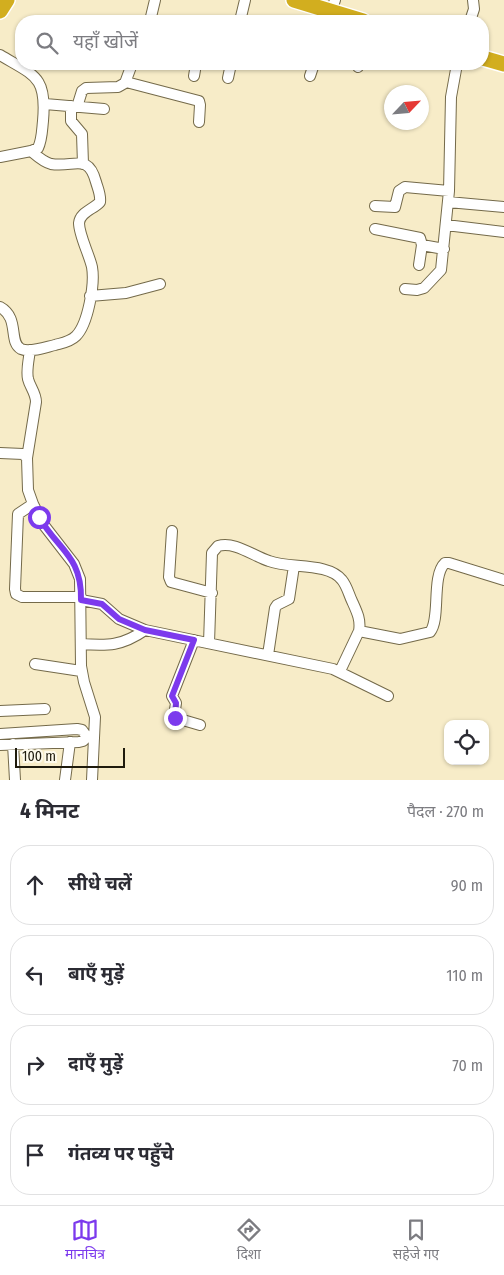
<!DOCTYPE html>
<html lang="hi">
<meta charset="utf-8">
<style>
body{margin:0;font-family:"Fira Sans Condensed","Noto Sans Devanagari",sans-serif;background:#f2f2f3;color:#2b2b33}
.controls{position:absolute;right:15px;bottom:15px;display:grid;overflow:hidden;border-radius:10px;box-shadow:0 1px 4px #0004}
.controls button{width:45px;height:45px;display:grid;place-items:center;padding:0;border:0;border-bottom:1px solid #e1e1e2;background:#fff;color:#2b2b33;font:25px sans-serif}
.compass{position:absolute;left:384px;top:85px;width:45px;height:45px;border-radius:50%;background:#fff;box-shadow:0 1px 4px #0004;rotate:64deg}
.scale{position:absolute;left:15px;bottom:12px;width:110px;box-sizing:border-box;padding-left:5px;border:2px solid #1f1b0d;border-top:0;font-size:14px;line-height:18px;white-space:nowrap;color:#1f1b0d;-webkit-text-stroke:4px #fefaeb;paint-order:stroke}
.stop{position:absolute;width:15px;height:15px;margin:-11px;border:4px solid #7c3aed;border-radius:50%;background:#fff}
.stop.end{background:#7c3aed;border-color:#fff;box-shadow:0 1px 5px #0008}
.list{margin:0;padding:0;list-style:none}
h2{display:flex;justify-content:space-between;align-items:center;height:65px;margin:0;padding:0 20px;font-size:21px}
h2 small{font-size:16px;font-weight:400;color:#7c7c81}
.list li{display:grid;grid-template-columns:32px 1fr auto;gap:15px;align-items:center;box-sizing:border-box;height:80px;margin:0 10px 10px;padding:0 10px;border:1px solid #e1e1e2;border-radius:20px}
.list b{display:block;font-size:19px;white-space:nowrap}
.list em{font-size:16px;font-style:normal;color:#7c7c81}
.icon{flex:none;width:28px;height:28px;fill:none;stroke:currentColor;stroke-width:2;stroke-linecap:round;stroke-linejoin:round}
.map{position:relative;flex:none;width:504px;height:780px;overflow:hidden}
.search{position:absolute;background:#fff;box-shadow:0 1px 4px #0004;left:15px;right:15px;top:15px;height:55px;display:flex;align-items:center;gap:12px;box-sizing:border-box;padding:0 18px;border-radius:20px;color:#7c7c81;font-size:19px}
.sheet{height:425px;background:#fff}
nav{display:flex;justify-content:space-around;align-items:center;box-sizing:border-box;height:70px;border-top:1px solid #e1e1e2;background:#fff;font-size:14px;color:#7c7c81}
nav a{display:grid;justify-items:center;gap:2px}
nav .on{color:#7c3aed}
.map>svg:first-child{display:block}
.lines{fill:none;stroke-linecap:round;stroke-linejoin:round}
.minor-casing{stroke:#746a4a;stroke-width:12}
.highway-casing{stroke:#fff;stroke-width:18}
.minor{stroke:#fff;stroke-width:10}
.highway{stroke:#d2ae1f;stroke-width:15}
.route{stroke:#7c3aed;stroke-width:6}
</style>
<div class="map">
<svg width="504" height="780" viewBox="0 0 504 780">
<rect width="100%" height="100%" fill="#f7ecc8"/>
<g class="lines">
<g class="minor-casing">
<path id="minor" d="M150,21L155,0
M240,21L245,0
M328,21L335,0
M470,21L474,9L473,0
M0,55C35,76 47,76 43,121C42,130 42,140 38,148L31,151L0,157
M358,67L359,64
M194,76L196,64
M310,76L314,64
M228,78L231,64
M126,82L199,101L200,105L199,122
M45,104L104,109
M71,106V121L82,134L83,164
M77,107L82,91L86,88L118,87L125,83L132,64
M448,202L504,207
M375,206L395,207L399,191L405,187L449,191
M446,225L504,232
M375,229L420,238L422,245L419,265
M422,245L444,249
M405,289L417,290L424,288L441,270L449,191L451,97L457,64
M90,296L126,293L160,284
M0,307C20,318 8,342 21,349C30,353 46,347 55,345C62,343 70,342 76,336C88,324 95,284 92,267C89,254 79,235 79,223C80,212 94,209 100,202C101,195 98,189 96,182C88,152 74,168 51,164C43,162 37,156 31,151
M0,453L23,454L27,458L28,490L33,504L43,524L74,564L80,579L81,666L84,682L95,717L92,780
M27,458L36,402C36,393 30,387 28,379C26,370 29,359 30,350
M33,504L18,514L15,589L16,594L22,597H81
M172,531L169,577L171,582L212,593
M81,600L102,604L119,619L145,630L333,669L388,696
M359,631L400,639L430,632C441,619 431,576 445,563H449L504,580
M194,640L172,696L176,703L174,716L176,718L200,725
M209,643L212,553L218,546C235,541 253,556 269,561C289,569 328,562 342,580C347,586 349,595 352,601C357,612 361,620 359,631L340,671
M81,644C108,646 122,646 145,630
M268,655L275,608L277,605L289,599L294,566
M35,664L81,671
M0,711L45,709
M0,734L77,729L82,730L87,737L83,741L79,742L0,745
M13,744L15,780
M65,780L70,742"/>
</g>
<g class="highway-casing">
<path id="highway" d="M294,0L363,21
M0,11L7,0
M483,58L504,64"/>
</g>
<use href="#minor" class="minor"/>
<use href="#highway" class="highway"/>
</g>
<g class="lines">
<path class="route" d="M39,517C58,550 82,556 81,600L102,604L119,619L145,630L194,640L172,696L176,703L175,718"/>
</g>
</svg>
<div class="controls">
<button><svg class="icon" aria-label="locate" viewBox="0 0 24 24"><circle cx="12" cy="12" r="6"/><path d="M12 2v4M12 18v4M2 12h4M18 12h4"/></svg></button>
</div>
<svg class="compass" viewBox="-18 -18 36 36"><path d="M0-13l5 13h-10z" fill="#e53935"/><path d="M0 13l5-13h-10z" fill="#7c7c81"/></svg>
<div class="scale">100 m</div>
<div class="stop" style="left:39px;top:517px"></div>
<div class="stop end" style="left:175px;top:718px"></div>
<div class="search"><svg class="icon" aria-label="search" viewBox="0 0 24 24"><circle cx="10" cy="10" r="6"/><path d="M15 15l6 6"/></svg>यहाँ खोजें</div>
</div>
<section class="sheet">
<h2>4 मिनट<small>पैदल · 270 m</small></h2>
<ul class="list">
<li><svg class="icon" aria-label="ahead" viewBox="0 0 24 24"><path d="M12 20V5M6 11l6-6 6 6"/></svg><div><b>सीधे चलें</b></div><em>90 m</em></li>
<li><svg class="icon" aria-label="left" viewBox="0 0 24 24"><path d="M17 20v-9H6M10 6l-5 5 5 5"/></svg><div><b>बाएँ मुड़ें</b></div><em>110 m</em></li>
<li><svg class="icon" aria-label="right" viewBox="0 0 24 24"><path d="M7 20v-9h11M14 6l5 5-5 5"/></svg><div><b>दाएँ मुड़ें</b></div><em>70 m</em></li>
<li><svg class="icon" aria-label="arrive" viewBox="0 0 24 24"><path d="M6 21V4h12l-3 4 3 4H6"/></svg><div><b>गंतव्य पर पहुँचे</b></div></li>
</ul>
</section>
<nav>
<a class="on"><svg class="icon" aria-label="map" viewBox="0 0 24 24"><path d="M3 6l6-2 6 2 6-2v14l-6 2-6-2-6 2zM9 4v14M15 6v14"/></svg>मानचित्र</a>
<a><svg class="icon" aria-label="directions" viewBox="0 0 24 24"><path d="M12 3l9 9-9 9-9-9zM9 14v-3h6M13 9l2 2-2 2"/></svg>दिशा</a>
<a><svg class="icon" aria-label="saved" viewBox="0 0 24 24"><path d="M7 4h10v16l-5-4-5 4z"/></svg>सहेजे गए</a>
</nav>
